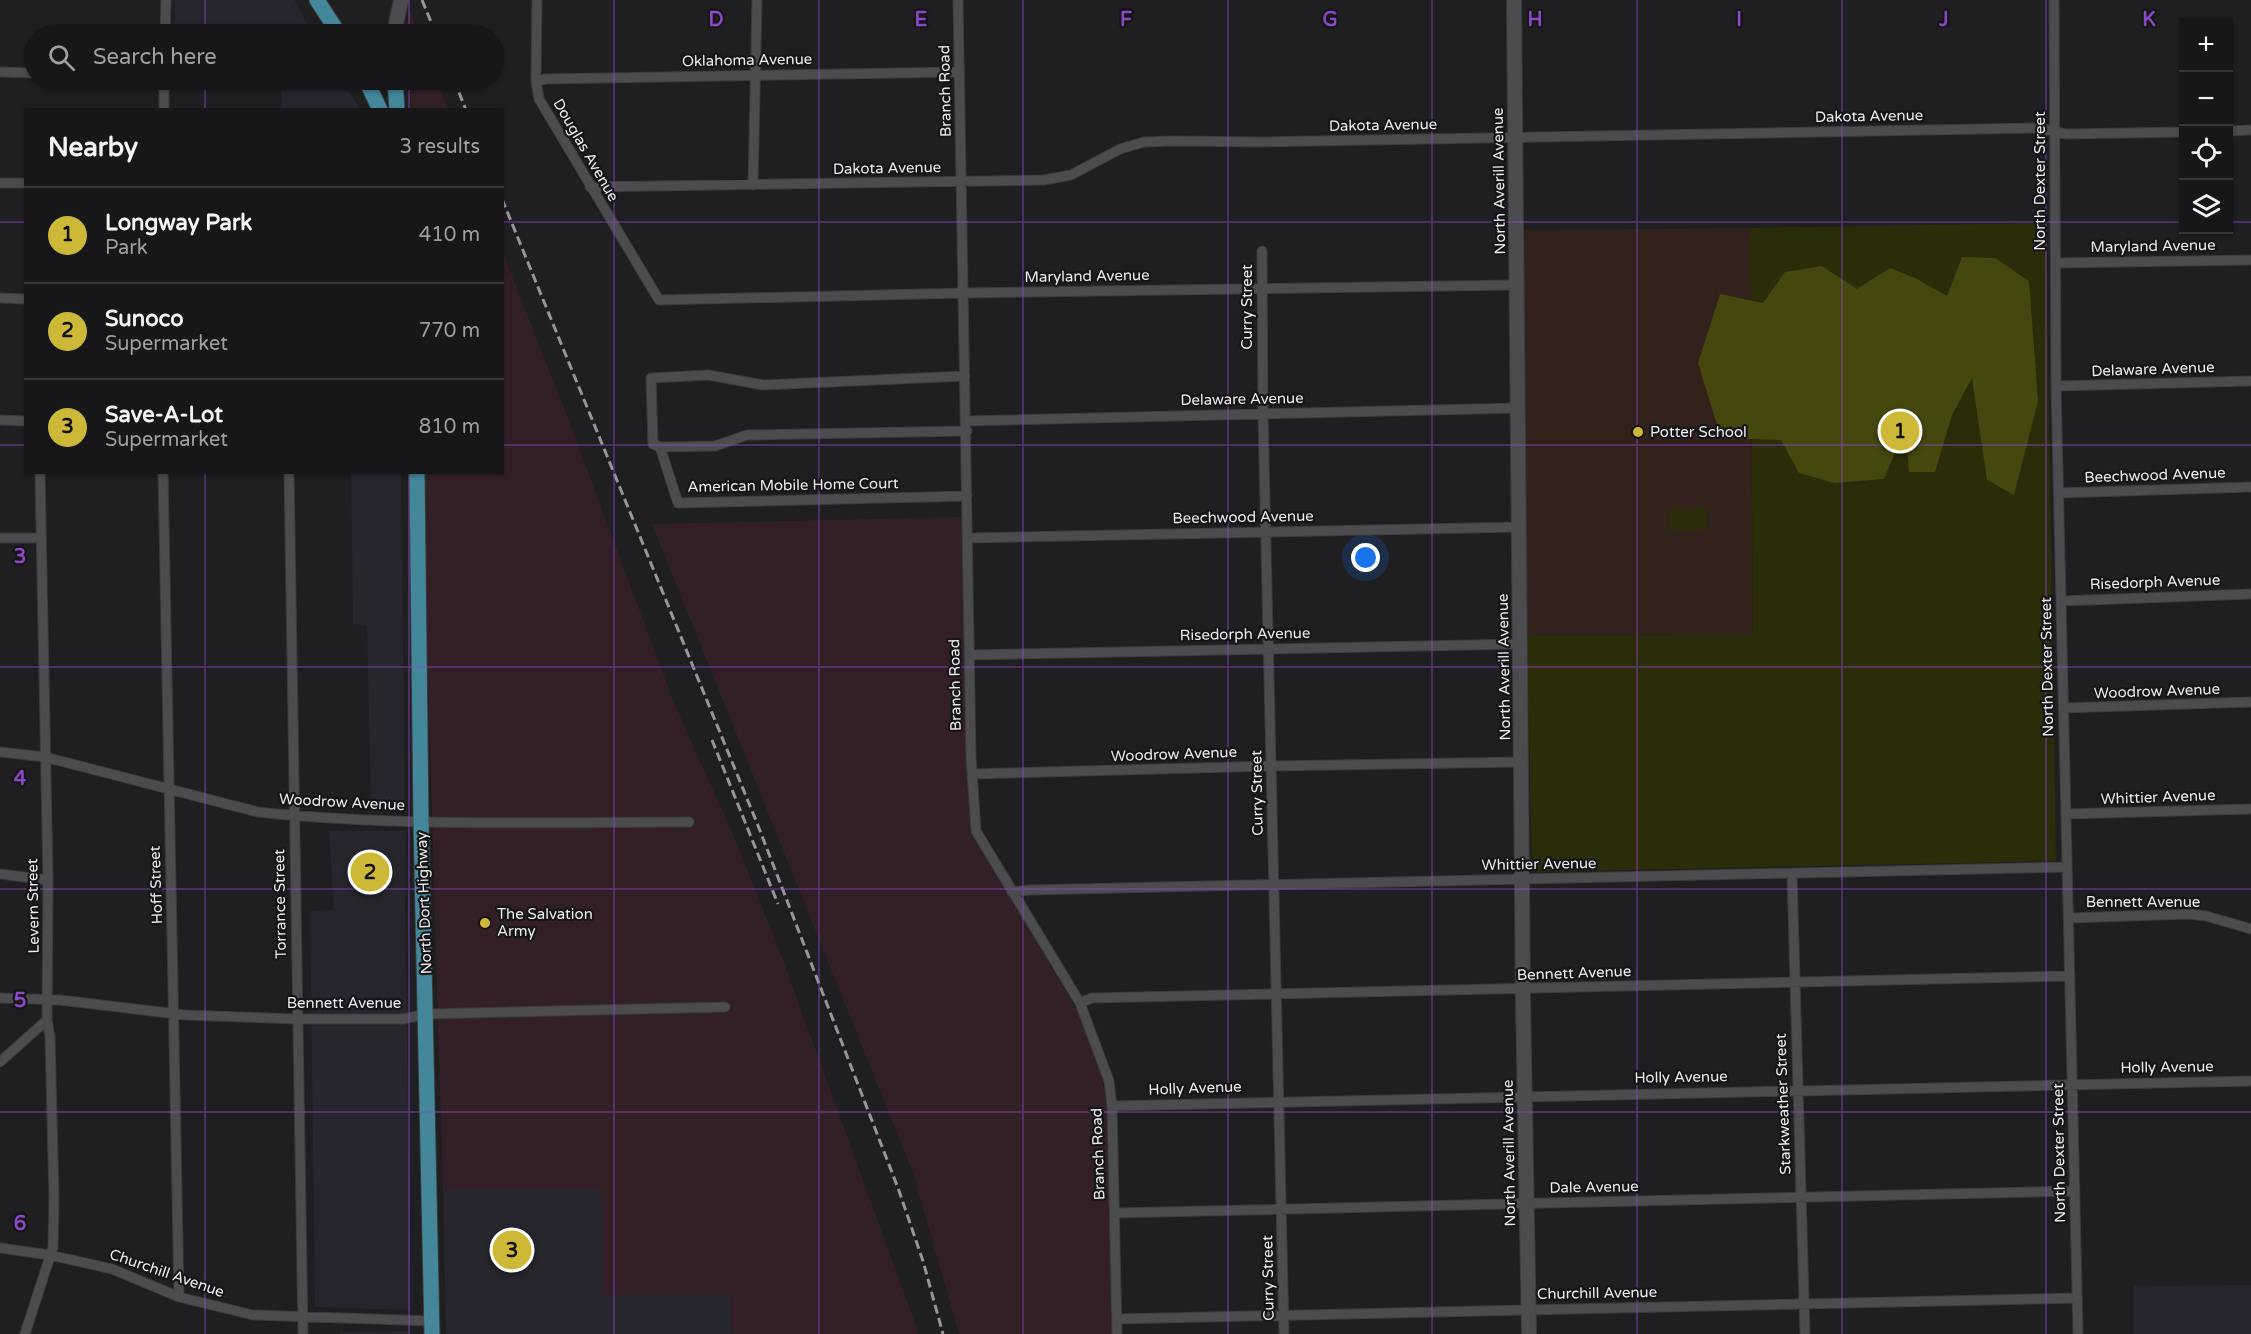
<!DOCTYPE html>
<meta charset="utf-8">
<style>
body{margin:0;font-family:"Varela Round",sans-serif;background:#242426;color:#f1f3f6}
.controls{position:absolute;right:18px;top:18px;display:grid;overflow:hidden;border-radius:0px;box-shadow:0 2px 4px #0004}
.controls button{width:54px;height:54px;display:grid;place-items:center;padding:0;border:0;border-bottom:2px solid #363638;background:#171719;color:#f1f3f6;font:30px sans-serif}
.you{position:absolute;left:1366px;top:558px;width:21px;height:21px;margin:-15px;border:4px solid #fff;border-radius:50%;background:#1a73e8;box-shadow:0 0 0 9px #1a73e833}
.badge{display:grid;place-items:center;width:39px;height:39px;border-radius:50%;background:#ceb837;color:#111;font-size:20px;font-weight:700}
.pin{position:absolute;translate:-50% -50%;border:3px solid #fff;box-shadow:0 2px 6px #0006}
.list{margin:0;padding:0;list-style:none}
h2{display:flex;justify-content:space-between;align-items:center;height:78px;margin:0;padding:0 24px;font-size:26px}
h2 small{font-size:20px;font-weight:400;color:#9e9fa2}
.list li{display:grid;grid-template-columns:39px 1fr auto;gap:18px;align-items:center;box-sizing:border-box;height:96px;padding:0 24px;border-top:2px solid #363638}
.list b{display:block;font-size:22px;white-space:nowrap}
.list p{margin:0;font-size:20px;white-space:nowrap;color:#9e9fa2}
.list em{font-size:20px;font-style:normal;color:#9e9fa2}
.icon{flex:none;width:33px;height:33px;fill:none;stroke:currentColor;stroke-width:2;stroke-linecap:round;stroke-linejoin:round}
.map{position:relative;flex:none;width:2251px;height:1334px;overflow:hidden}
.search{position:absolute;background:#171719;box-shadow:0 2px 4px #0004;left:24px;top:24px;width:480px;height:66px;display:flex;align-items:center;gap:15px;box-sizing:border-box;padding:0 21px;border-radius:33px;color:#9e9fa2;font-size:22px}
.panel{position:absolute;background:#171719;box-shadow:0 2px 4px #0004;left:24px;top:108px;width:480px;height:366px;border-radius:0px}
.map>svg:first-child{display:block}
.built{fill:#27252d}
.industrial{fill:#332026}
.education{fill:#33211c}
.green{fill:#2b2c09}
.forest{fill:#46470f}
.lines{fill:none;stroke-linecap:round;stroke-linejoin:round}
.street-casing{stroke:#3b3b3d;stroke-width:11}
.secondary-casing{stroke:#3b3b3d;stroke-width:16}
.primary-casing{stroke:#3b3b3d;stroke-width:17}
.street{stroke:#4c4b4e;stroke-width:9}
.secondary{stroke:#4c4b4e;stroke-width:14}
.primary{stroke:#44879a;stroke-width:15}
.rail{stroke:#969597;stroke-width:3;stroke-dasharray:9 4.5;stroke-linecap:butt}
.grid{fill:none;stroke:#8c49c6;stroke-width:1.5;stroke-opacity:0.55}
.poi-dot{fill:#ceb837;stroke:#161518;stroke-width:2}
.labels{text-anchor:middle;stroke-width:4.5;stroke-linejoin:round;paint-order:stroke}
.street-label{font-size:15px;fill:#ecebed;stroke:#161518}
.poi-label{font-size:15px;fill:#ecebed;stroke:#161518;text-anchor:start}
.grid-label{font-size:20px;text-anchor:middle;font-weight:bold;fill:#8c49c6;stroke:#161518;stroke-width:4.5;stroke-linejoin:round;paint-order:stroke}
</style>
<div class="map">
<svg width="2251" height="1334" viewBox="0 0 2251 1334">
<rect width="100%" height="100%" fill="#1f1f21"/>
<path class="built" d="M175,0H294L313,34H175Z
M282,84L346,87L360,109H281Z
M351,473H401L405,812L371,813L367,626L353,624Z
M329,831H406L405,907L411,1310L315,1307L310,911L334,910Z
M601,1188L602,1295L730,1294L732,1334H446L443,1189Z
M2251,1285V1334H2134V1286Z
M408,1331V1334H340V1332Z"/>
<path class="industrial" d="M408,6L419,34H409Z
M410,80H437L448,109H411Z
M503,253L569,421L674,703L734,837L781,955L919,1334H732L730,1294L602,1295L601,1189H443L422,473L502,472Z
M964,517L969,814L974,836L1078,1012L1097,1056L1107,1105L1113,1334H959L913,1173L652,524Z"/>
<path class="education" d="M1750,228L1753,635L1527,636L1523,230Z"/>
<path class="green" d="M2046,223L2056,861L1532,872L1527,636L1753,635L1750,228Z
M1705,508V530H1669V509Z"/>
<path class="forest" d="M1962,257L1995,258L2029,281L2038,401L2014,495L1987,480L1972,378L1952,415L1935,472H1909L1906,426L1884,479L1834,483L1799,473L1781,440L1721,438L1698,363L1720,294L1763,303L1785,272L1822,266L1857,289L1890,268L1915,278L1947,296Z"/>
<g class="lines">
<g class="street-casing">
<path id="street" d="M537,0L536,81L539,99L659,300L964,293L1516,285
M958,0L971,757L976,831L1080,1003L1109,1081L1112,1106L1117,1334
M2054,0L2056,386L2078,1334
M165,34L166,0
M0,72L34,73
M536,81L546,79L959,72
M164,110V80
M2228,131L2251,130
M0,183H26
M753,185L757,0
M590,187L1044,180L1071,175L1120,149L1144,142L1175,141L1261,142L2039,128L2066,134L2184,132
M1262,251L1263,414L1284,1334
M2056,263L2251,260
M0,298L26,299
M965,376L763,385L708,375L651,378L653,444L660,447L715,446L747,435L967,431
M2056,386L2251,381
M0,420L26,421
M966,421L1518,408
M660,447L678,503L967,496
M163,472L179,1297
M289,472L303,1334
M2059,493L2251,487
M0,538H40
M968,538L1519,527
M2061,601L2251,594
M970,655L1520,644
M2063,708L2251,702
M0,752L45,757L258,812C401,827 546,822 689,822
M972,774L1271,766L1521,762
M2066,814L2251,809
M0,874L48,880
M1792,874L1805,1334
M1012,892L1029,890L2067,867
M2069,918L2188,914L2206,916L2251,929
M0,998L60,1000L185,1015L297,1019H403L427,1014L725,1007
M1080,1003L1092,998L2070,976
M0,1062L47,1020
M1112,1106L2251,1081
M1115,1213L2074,1191
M0,1248L50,1255L112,1269L179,1297L253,1315L432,1321
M1117,1319L2077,1298
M25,1334L53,1247L54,1198L50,1037L47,1020L48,880L40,472"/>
</g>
<g class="secondary-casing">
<path id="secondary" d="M1514,0L1523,1000L1529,1334
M394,34L401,0"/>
</g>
<g class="primary-casing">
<path id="primary" d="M317,0L339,34
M366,80L380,110
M395,80L397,110
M417,472L421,822L432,1334"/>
</g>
<use href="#street" class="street"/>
<use href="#secondary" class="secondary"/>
<use href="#primary" class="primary"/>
<path class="rail" d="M422,0L436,34
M454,80L466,110
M502,199L757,823L898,1188L923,1261L943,1334
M712,740L778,904"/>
</g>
<path class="grid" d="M205,0V34M409,0V34M614,0V1334M819,0V1334M1023,0V1334M1228,0V1334M1432,0V1334M1637,0V1334M1842,0V1334M2046,0V1334M205,80V110M409,80V110M0,222H26M502,222H2184M2228,222H2251M0,445H26M502,445H2251M205,472V1334M409,472V1334M0,667H2251M0,889H2251M0,1112H2251"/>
<g class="poi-dot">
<circle cx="1638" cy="432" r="6"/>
<circle cx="485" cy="923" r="6"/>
</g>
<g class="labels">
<g class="street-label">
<text transform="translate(747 60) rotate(-1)" y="5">Oklahoma Avenue</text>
<text transform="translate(945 91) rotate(-91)" y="5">Branch Road</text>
<text transform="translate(1869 116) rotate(-1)" y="5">Dakota Avenue</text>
<text transform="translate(1383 125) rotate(-1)" y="5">Dakota Avenue</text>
<text transform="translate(586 150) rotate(60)" y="5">Douglas Avenue</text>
<text transform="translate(887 168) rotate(-1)" y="5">Dakota Avenue</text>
<text transform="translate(1499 181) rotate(-91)" y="5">North Averill Avenue</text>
<text transform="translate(2040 181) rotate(-90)" y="5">North Dexter Street</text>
<text transform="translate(2153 246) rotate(-1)" y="5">Maryland Avenue</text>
<text transform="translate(1087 276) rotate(-1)" y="5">Maryland Avenue</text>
<text transform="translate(1247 307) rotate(-90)" y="5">Curry Street</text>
<text transform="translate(2153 369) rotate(-2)" y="5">Delaware Avenue</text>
<text transform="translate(1242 399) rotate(-1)" y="5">Delaware Avenue</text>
<text transform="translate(2155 475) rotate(-2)" y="5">Beechwood Avenue</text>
<text transform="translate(793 485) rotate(-1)" y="5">American Mobile Home Court</text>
<text transform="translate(1243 517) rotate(-1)" y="5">Beechwood Avenue</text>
<text transform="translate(2155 582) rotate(-2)" y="5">Risedorph Avenue</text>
<text transform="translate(1245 634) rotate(-1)" y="5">Risedorph Avenue</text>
<text transform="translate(1504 667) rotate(-91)" y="5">North Averill Avenue</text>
<text transform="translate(2047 667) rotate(-91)" y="5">North Dexter Street</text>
<text transform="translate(955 685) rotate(-91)" y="5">Branch Road</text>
<text transform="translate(2157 691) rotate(-2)" y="5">Woodrow Avenue</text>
<text transform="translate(1174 754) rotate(-2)" y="5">Woodrow Avenue</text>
<text transform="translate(1257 793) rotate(-91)" y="5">Curry Street</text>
<text transform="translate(2158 797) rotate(-2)" y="5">Whittier Avenue</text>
<text transform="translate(342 802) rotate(3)" y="5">Woodrow Avenue</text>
<text transform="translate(1539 864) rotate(-1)" y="5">Whittier Avenue</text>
<text transform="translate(156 885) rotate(-92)" y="5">Hoff Street</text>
<text x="2143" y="907">Bennett Avenue</text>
<text transform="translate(424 903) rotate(-92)" y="5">North Dort Highway</text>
<text transform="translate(280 904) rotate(-91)" y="5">Torrance Street</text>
<text transform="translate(33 906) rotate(-91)" y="5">Levern Street</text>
<text transform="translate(1574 973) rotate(-2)" y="5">Bennett Avenue</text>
<text x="344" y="1008">Bennett Avenue</text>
<text transform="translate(2167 1067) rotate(-1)" y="5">Holly Avenue</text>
<text transform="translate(1681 1077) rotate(-1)" y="5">Holly Avenue</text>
<text transform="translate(1195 1088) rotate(-2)" y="5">Holly Avenue</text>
<text transform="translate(1783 1104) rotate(-92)" y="5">Starkweather Street</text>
<text transform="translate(1509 1153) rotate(-91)" y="5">North Averill Avenue</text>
<text transform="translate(2059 1153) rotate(-91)" y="5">North Dexter Street</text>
<text transform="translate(1098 1154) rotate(-92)" y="5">Branch Road</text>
<text transform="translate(1594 1187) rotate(-1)" y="5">Dale Avenue</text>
<text transform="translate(167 1273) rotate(19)" y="5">Churchill Avenue</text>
<text transform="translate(1268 1278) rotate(-91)" y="5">Curry Street</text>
<text transform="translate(1597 1293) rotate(-1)" y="5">Churchill Avenue</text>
</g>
<g class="poi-label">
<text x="1650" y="437">Potter School</text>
<text x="497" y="919">The Salvation<tspan x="497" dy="17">Army</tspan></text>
</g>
</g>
<g class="grid-label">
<text x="716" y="26">D</text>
<text x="921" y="26">E</text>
<text x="1126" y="26">F</text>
<text x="1330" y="26">G</text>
<text x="1535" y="26">H</text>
<text x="1739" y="26">I</text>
<text x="1944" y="26">J</text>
<text x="2149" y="26">K</text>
<text x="20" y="563">3</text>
<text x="20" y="785">4</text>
<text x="20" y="1007">5</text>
<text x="20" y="1230">6</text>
</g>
</svg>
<div class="controls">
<button>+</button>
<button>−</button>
<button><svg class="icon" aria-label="locate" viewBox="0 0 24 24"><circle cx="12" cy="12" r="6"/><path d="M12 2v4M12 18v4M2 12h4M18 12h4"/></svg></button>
<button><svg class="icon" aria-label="layers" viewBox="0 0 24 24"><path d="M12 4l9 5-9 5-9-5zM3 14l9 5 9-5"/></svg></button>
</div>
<div class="you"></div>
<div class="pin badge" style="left:1900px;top:431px">1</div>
<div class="pin badge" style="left:370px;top:872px">2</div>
<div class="pin badge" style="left:512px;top:1250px">3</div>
<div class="search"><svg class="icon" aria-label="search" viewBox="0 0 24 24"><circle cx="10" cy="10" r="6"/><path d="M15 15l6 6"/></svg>Search here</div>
<section class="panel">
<h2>Nearby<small>3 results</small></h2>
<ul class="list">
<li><span class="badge">1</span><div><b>Longway Park</b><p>Park</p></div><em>410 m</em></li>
<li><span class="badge">2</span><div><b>Sunoco</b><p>Supermarket</p></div><em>770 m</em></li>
<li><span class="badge">3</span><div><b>Save-A-Lot</b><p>Supermarket</p></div><em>810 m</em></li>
</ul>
</section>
</div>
